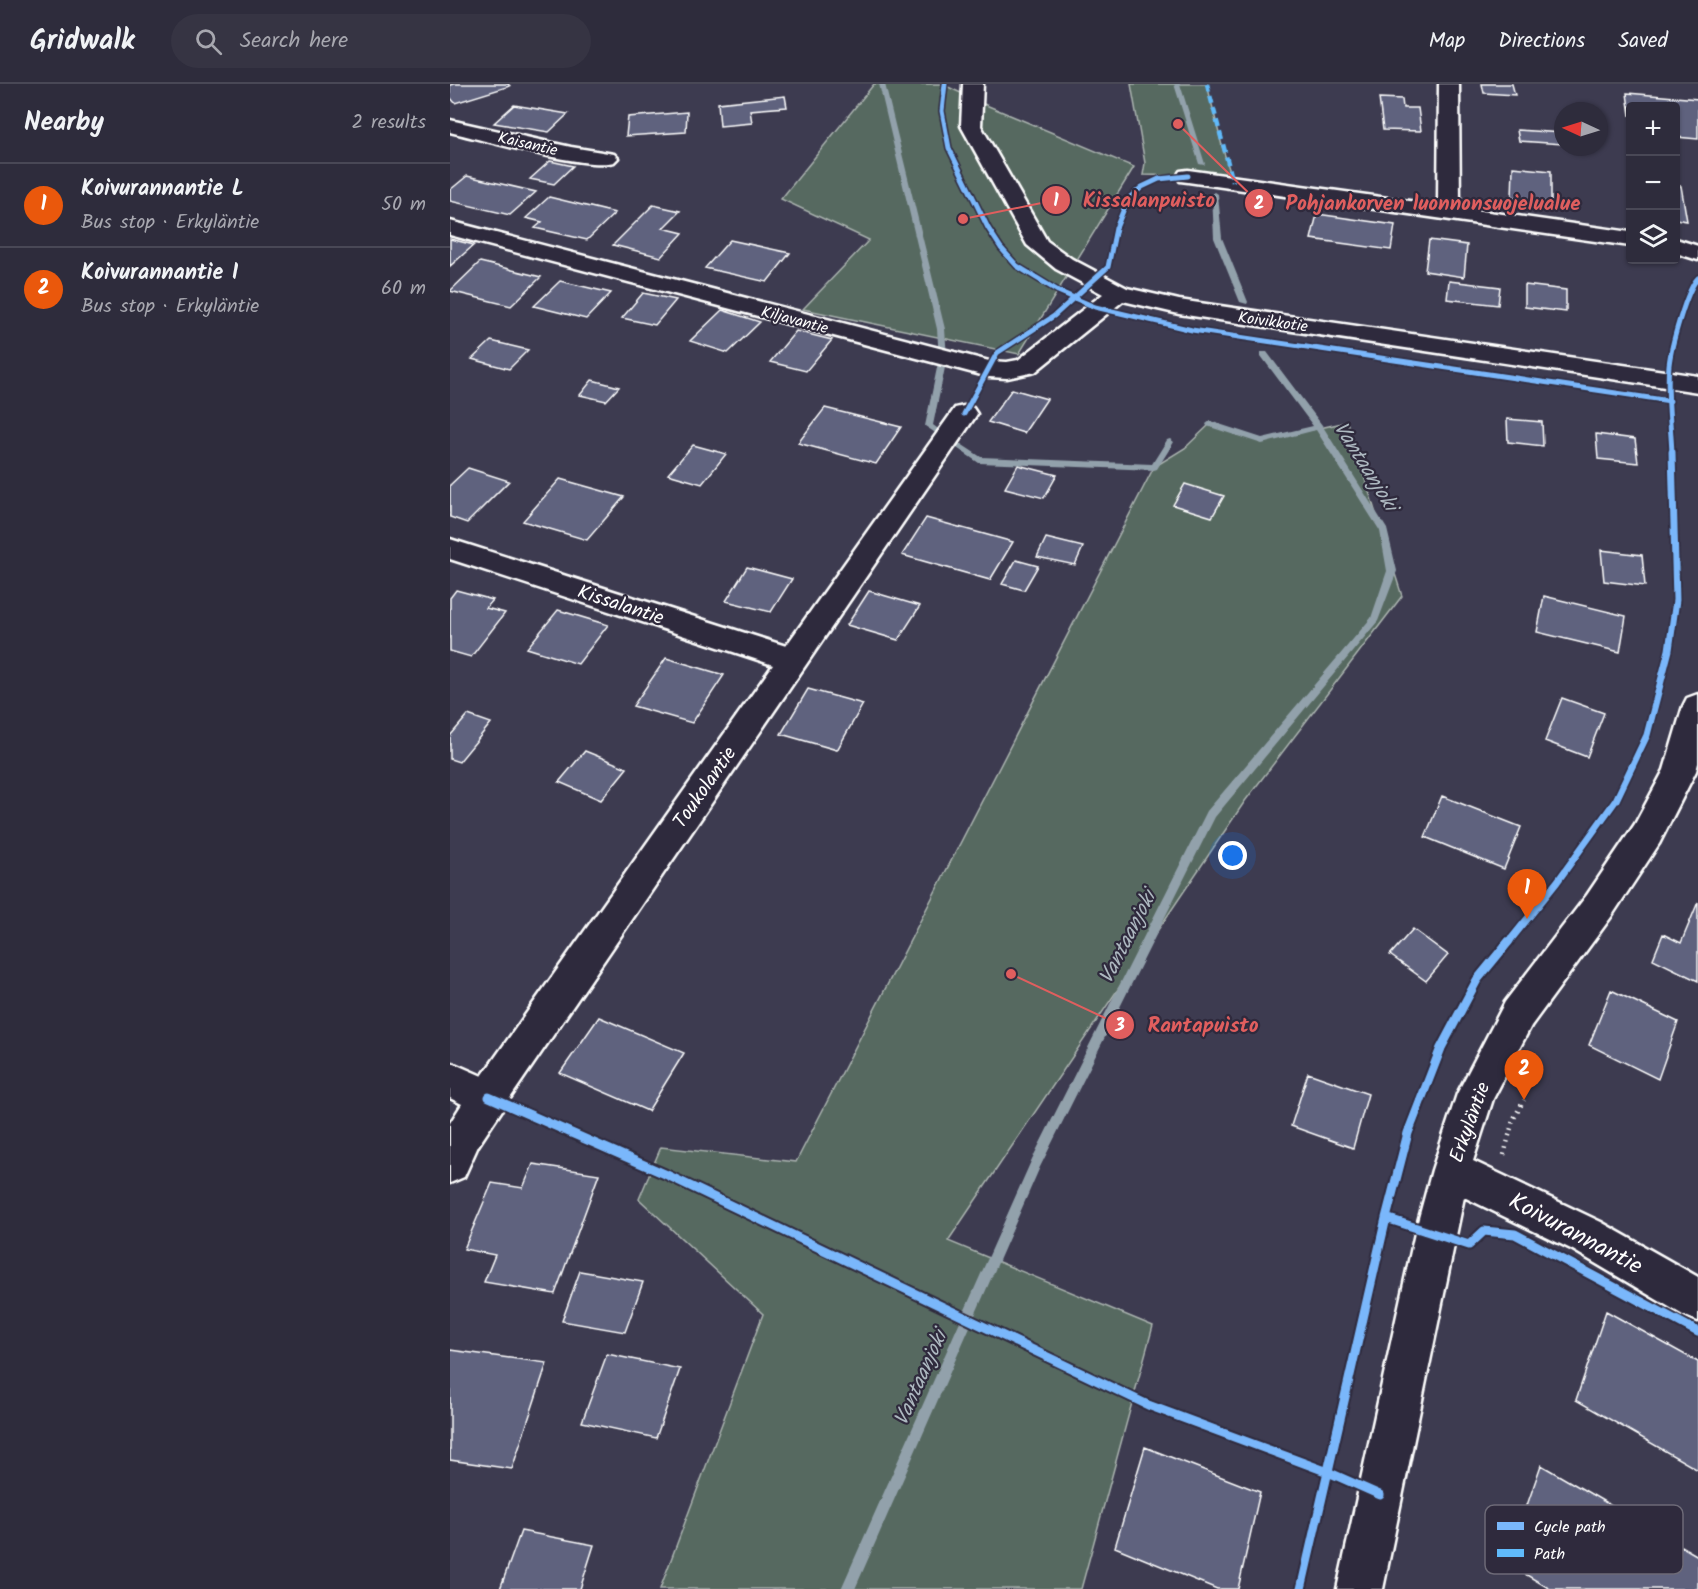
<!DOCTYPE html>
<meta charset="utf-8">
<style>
body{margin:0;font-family:Kalam,sans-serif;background:#363443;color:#f1f3f6}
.controls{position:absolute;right:18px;top:18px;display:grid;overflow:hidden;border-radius:6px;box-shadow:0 2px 4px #0004}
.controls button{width:54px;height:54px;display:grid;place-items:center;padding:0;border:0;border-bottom:2px solid #494856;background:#2e2c3c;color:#f1f3f6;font:30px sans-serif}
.compass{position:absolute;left:1104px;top:18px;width:54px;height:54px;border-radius:50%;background:#2e2c3c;box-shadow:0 2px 4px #0004;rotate:274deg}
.you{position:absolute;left:783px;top:772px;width:21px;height:21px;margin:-15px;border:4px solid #fff;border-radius:50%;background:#1a73e8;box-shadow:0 0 0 9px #1a73e833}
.badge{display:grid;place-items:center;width:39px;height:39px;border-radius:50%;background:#ea580c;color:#fff;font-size:20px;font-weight:700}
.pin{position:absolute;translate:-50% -50px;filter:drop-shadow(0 2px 3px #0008)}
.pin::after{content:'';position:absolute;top:32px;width:21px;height:18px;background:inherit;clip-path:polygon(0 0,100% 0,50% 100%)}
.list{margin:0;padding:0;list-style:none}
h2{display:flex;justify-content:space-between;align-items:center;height:78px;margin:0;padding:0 24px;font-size:26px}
h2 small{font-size:20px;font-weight:400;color:#a7a7af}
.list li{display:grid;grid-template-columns:39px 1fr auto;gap:18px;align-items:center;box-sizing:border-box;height:84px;padding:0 24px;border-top:2px solid #494856}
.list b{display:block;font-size:22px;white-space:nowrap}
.list p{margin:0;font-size:20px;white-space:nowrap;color:#a7a7af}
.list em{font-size:20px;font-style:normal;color:#a7a7af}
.icon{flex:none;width:33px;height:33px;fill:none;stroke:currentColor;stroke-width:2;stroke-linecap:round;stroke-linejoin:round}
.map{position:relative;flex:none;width:1248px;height:1505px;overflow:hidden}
header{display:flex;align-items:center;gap:36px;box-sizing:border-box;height:84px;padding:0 30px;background:#2e2c3c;border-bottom:2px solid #494856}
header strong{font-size:28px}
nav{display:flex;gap:33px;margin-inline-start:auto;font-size:21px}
.search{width:420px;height:54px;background:#363443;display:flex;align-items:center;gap:15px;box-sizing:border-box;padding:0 21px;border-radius:33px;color:#a7a7af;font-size:22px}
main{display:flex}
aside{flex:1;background:#2e2c3c}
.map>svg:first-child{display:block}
.green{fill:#576961;stroke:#abb4b0;stroke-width:1.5}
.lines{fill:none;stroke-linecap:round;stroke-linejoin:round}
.stream{fill:#92a1ab;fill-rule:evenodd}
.building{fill:#5e627e;stroke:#fff;stroke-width:1.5}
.minor-casing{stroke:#fff;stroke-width:5}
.path{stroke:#fff;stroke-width:4.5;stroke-dasharray:1.5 5;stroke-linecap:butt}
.minor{fill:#2f2a3d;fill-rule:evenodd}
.quiet{stroke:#60bafa;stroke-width:4.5;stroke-dasharray:8 4.5;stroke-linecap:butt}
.cycleway-far2-casing{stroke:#2f2a3d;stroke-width:8}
.cycleway-far1-casing{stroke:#2f2a3d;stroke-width:10}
.cycleway-casing{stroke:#2f2a3d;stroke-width:13}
.cycleway-far2{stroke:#7ab7fb;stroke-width:5}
.cycleway-far1{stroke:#7ab7fb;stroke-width:7}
.cycleway{stroke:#7ab7fb;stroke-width:9}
.labels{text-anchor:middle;stroke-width:4.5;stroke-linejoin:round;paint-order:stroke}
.far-street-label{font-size:16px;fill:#fff;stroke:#2f2a3d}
.street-label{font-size:20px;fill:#fff;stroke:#2f2a3d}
.water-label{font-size:21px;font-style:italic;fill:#adb8c0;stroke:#2f2a3d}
.near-street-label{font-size:24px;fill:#fff;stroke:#2f2a3d}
.key{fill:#2f2a3d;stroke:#6d6a77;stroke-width:1.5}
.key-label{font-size:16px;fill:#fff}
.leader{fill:none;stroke:#e05e5e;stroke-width:2}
.callout-dot{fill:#e05e5e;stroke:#2f2a3d;stroke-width:2}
.mark-label{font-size:18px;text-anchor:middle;font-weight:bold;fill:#fff}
.callout-label{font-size:21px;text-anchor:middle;font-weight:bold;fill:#e05e5e;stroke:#2f2a3d;stroke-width:4.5;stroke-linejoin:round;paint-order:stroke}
</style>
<header>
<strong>Gridwalk</strong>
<div class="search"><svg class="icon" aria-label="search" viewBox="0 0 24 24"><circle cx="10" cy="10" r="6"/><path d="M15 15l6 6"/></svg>Search here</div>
<nav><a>Map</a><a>Directions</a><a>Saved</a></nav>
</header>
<main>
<aside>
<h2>Nearby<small>2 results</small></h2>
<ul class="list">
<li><span class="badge">1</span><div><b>Koivurannantie L</b><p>Bus stop · Erkyläntie</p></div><em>50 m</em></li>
<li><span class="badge">2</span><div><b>Koivurannantie I</b><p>Bus stop · Erkyläntie</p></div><em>60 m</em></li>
</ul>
</aside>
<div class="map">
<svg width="1248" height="1505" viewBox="0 0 1248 1505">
<rect width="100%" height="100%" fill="#3d3b50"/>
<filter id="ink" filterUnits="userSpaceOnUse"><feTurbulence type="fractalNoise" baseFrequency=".0167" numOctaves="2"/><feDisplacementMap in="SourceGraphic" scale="12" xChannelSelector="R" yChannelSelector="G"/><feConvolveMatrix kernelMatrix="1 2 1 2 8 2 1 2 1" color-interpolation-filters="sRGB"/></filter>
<g filter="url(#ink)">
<path class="green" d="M424,0H492L536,21L684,83L569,270L353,225L419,156L331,115Z
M681,0H757L772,62L783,98L738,92L693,91L695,79Z
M897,338L952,512L795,717L498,1157L703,1242L631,1505H210L313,1230L189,1115L211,1063L346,1078L704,383L735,364L760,340L812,357Z"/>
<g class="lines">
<path class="stream" d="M429,0H435L495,245L497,274L483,341L491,347L487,350L475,342L489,274L487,245Z
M724,0H730L755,80L754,81L749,80Z
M765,108L768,110L772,154L798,218L797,220L790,218L764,154L762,110Z
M811,268H817L872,341L937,445L947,487L928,537L765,733L590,1083L405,1505H391L582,1075L757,727L921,534L937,487L930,447L866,346L812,360L757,342L756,340L760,337L812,354L863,342L811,272Z
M720,355L724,358L707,385L704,386L529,379L504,362L505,360H511L531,373L702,380L717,356Z"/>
</g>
<path class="building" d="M4,0H58L60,2L5,19L0,13V1Z
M1032,0H1062L1065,11L1034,9Z
M1177,9L1248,15V55L1226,53V22H1180V32Z
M335,12L337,23L300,26L302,39L270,42L268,19Z
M929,14L952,15L953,24H968L971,47L933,46Z
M64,21L118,30L99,48L44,39Z
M237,28L236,48L176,52L178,33Z
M1067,46L1113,49V60L1069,57Z
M100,77L123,82L104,100L80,95Z
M1063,83L1101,87V119L1062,114Z
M17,92L86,108L60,131L0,117V106Z
M1226,102H1231L1237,137L1226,135Z
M99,113L165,129L137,156L85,144L92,138L76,134Z
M203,121L230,127L213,144L233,149L211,173L163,161Z
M867,130L945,141L941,166L861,155Z
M0,155L24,161L0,182Z
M280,156L340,169L317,198L255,184Z
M979,156L1017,161L1014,193L975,187Z
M30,178L91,193L61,222L0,207Z
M110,197L161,209L136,235L84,222Z
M999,197L1050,203L1048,221L997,215Z
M1075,201L1116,206V228L1075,223Z
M193,209L226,216L205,241L172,234Z
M272,226L310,238L278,269L240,257Z
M346,247L382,256L356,287L320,278Z
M41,257L78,266L59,285L22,275Z
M142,296L169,303L156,317L130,311Z
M562,305L597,315L574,349L538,338Z
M375,324L451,343L426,380L348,359Z
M1057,335L1092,338L1093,362L1058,358Z
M1146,350L1185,355L1188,379L1148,375Z
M243,361L276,370L252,400L218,390Z
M568,381L607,391L594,414L555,404Z
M18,384L59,397L17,439L0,433V401Z
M110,395L174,413L137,456L73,437Z
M735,400L774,412L762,433L723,421Z
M476,434L563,458L540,496L452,471Z
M596,454L633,463L625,481L587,473Z
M1151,466L1192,471L1195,502L1154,497Z
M566,476L588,482L574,506L552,500Z
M297,483L342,495L321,528L276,517Z
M6,506L43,516L36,524L55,529L21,573L0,567V514Z
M419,507L470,522L448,556L397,541Z
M1094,512L1176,532L1170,568L1087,548Z
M108,526L158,541L128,580L77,564Z
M216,574L274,591L242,639L183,622Z
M358,605L413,620L387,666L331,650Z
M1112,614L1154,629L1137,673L1095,657Z
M18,631L41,639L9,678L0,675V652Z
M135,667L177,684L151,716L109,698Z
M992,712L1071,743L1054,785L975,753Z
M1248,818V897L1203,875L1213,850L1231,859Z
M963,845L998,871L976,897L940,871Z
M1161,906L1228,938L1208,995L1139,961Z
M149,933L234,969L198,1027L110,989Z
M858,989L918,1010L903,1064L841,1042Z
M83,1080L149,1090L105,1210L34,1198L45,1171L14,1165L42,1099L73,1104Z
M130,1187L193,1198L175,1248L112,1237Z
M1156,1227L1248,1278V1386L1126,1316Z
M0,1266L97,1279L62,1385L0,1376Z
M157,1270L230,1285L206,1354L132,1338Z
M695,1363L810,1408L788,1505H767L665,1463Z
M1091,1381L1248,1472V1505H1100L1057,1479Z
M71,1447L144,1461L130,1505H50Z"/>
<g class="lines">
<g class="minor-casing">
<path id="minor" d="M513,0H533L531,42L597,157L622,175L677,204L729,216L1248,292V308L729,230L673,217L585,288L557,294L539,293L0,151V137L539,277L557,278L568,276L653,210L606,185L577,161L511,42Z
M989,0H1009L1010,124L1180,148V162L738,98L730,97L727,92L730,87L738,86L988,121Z
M0,36L121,63L164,70L168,74L164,78C136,86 34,56 0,48Z
M1226,155L1248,162V176L1226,169Z
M514,322L523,324L527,330L523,336L52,1026L28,1062L14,1093L0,1099V1039L12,1020L0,1014V978L32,992L323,581L0,475V455L336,562L505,324Z
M1248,610V679L1246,687L1209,760L1161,833L1081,942L1043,1015L1023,1077L1151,1138L1248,1193V1237L1233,1231L1123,1166L1014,1113L933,1505H887L965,1149L982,1086L1007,1010L1055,918L1137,811L1185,740L1214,686L1233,622L1237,614Z"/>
</g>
<path class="path" d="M1054,1071L1063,1036L1074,1016"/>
<use href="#minor" class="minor"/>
<path class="quiet" d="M757,0L783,98"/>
<g class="cycleway-far2-casing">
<path id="cycleway-far2" d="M495,0L492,27L499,64L538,144L551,164L567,182L608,207L645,223L742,246L1220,317
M514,330L547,269L604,232L658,183L666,144L678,115L692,103L709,95L738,92
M1222,370C1221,341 1216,310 1219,281C1221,263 1236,206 1248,194"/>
</g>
<g class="cycleway-far1-casing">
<path id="cycleway-far1" d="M1058,859L1107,798L1166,716L1197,651L1219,566L1226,516L1222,368"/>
</g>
<g class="cycleway-casing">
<path id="cycleway" d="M39,1013L215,1090L698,1321L878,1388L930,1411
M936,1134L1019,1161L1034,1147L1065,1150L1248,1248
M851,1505L936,1134L958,1049L991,964L1027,896L1059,857"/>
</g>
<use href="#cycleway-far2" class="cycleway-far2"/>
<use href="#cycleway-far1" class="cycleway-far1"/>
<use href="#cycleway" class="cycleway"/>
</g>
</g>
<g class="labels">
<g class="far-street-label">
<text transform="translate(78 59) rotate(13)" y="6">Kaisantie</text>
<text transform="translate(345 235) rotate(15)" y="6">Kiljavantie</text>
<text transform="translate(823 237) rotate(8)" y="6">Koivikkotie</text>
</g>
<g class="street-label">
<text transform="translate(171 520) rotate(18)" y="7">Kissalantie</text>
<text transform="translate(254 703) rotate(-55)" y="7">Toukolantie</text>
<text transform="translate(1019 1038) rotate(-70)" y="7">Erkyläntie</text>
</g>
<g class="water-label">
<text transform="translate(916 382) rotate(58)" y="7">Vantaanjoki</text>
<text transform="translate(677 853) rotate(-63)" y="7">Vantaanjoki</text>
<text transform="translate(470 1294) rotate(-66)" y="7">Vantaanjoki</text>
</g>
<g class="near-street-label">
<text transform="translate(1126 1149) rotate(28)" y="8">Koivurannantie</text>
</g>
</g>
<rect x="1035" y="1421" width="198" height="69" rx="9" class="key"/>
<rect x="1047" y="1438" width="27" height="8" fill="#7ab7fb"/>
<rect x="1047" y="1465" width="27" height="8" fill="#60bafa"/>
<g class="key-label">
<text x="1084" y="1448">Cycle path</text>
<text x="1084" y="1475">Path</text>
</g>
<path class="leader" d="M513 135L606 116M728 40L809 119M561 890L670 941"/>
<g class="callout-dot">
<circle cx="513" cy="135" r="6"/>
<circle cx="728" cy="40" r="6"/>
<circle cx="561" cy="890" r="6"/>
<circle cx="606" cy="116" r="15"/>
<circle cx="809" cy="119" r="15"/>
<circle cx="670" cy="941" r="15"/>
</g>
<g class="mark-label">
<text x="606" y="122">1</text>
<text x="809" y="125">2</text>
<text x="670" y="947">3</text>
</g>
<g class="callout-label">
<text x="699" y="123">Kissalanpuisto</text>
<text x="983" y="126">Pohjankorven luonnonsuojelualue</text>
<text x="753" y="948">Rantapuisto</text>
</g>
</svg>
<div class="controls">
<button>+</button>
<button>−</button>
<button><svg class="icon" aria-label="layers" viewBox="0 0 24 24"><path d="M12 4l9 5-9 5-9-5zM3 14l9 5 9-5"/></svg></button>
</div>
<svg class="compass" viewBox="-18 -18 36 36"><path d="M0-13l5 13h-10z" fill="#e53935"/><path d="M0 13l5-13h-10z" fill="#a7a7af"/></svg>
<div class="you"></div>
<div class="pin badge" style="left:1077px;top:835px">1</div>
<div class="pin badge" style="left:1074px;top:1016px">2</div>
</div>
</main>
